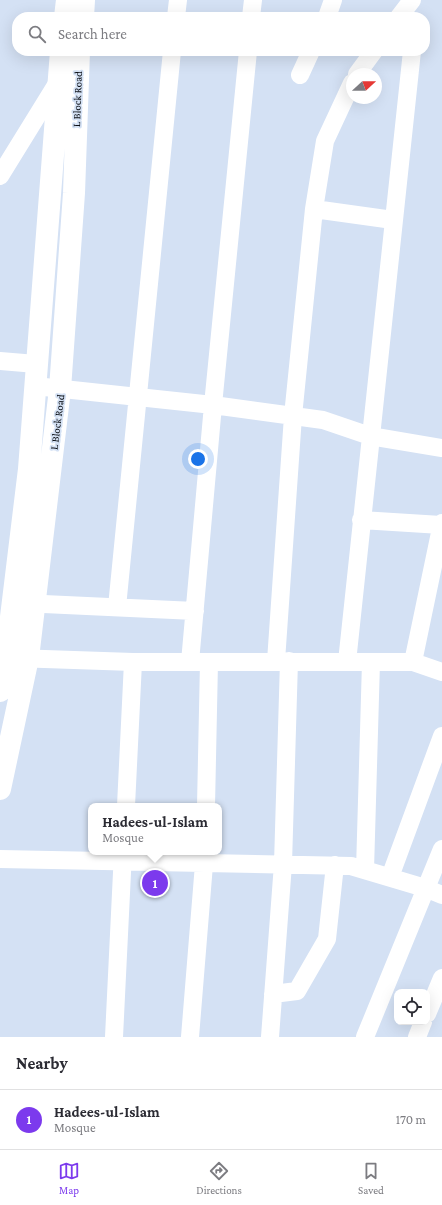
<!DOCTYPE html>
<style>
body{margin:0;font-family:"Crimson Pro",serif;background:#f2f2f3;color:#2b2b33}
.controls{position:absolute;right:12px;bottom:12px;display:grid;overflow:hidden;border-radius:8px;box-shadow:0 4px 16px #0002}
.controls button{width:36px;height:36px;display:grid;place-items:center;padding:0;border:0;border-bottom:1px solid #e1e1e2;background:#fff;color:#2b2b33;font:20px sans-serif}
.compass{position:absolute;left:346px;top:68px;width:36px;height:36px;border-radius:50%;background:#fff;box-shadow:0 4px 16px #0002;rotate:69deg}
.you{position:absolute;left:198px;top:459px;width:14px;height:14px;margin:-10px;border:3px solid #fff;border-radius:50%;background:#1a73e8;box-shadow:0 0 0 6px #1a73e833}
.badge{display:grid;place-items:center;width:26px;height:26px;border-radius:50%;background:#7c3aed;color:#fff;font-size:13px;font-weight:700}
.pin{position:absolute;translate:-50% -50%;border:2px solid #fff;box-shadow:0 1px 4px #0006}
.popup{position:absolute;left:88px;top:803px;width:134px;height:52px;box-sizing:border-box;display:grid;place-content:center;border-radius:8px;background:#fff;filter:drop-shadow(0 1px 3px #0005);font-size:13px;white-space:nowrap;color:#7c7c81}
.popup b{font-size:15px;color:#2b2b33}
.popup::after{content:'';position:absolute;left:50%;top:100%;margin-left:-8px;border:8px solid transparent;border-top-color:#fff}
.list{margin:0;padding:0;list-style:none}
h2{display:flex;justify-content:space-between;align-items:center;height:52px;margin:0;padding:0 16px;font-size:17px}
h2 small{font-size:13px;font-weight:400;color:#7c7c81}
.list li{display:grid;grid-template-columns:26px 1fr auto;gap:12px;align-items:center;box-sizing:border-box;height:60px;padding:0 16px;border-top:1px solid #e1e1e2}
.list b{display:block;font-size:15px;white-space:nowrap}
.list p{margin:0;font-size:13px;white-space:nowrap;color:#7c7c81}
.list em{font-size:13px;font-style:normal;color:#7c7c81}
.icon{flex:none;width:22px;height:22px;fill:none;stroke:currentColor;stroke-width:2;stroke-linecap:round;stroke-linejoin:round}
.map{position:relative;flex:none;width:442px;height:1037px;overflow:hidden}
.search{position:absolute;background:#fff;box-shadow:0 4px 16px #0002;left:12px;right:12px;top:12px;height:44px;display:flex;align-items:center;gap:10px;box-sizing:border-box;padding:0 14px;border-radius:16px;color:#7c7c81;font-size:15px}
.sheet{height:112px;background:#fff}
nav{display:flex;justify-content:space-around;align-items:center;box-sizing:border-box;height:56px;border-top:1px solid #e1e1e2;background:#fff;font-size:11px;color:#7c7c81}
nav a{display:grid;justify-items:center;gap:2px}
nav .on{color:#7c3aed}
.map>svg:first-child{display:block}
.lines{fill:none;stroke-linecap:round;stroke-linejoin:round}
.minor{stroke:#fff;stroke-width:18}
.major{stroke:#fff;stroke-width:22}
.labels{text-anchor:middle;stroke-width:3.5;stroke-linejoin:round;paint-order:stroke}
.street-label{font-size:11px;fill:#0c1016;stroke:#d4e1f4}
</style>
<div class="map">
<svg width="442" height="1037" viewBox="0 0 442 1037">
<rect width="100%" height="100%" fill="#d4e1f4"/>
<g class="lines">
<path class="minor" d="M176,17L178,0
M251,17L253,0
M327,17L333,0
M399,17L412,0
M357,74L374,51
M300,75L311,51
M352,83L325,141L314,209L393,220
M0,176L58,82
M0,361L36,364
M35,386L213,405L323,420L370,436L442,448
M361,520L441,525
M22,603L195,611
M117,607L172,51
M15,658L133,662H413L442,672
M276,661L293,416L314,209
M190,662L213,405L248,51
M347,662L412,51
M413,662L442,523
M126,806L133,662
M206,806L209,662
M0,859L351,866L425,888L442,895
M365,870L371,662
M390,877L442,736
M273,994L297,991L327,939L335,865
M427,1014L442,978
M114,1037L123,852
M190,1037L205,852
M270,1037L283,864L289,661
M365,1037L442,849
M417,1037L423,1022"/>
<path class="major" d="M65,17L67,0
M83,17L84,0
M0,691L6,658L29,469L61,51
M0,789L28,658L60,389L74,193L79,51"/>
</g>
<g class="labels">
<g class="street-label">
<text transform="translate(77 99) rotate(-88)" y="4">L Block Road</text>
<text transform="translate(57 422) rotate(-83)" y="4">L Block Road</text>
</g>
</g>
</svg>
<div class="controls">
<button><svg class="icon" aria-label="locate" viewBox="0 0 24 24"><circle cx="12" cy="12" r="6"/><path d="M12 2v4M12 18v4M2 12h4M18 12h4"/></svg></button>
</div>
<svg class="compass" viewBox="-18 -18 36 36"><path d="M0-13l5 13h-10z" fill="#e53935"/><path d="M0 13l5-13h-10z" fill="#7c7c81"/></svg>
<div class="you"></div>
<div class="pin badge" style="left:155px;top:883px">1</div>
<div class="popup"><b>Hadees-ul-Islam</b>Mosque</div>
<div class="search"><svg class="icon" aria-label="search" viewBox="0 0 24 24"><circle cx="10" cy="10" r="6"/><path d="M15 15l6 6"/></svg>Search here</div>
</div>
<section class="sheet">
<h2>Nearby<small></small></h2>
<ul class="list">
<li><span class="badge">1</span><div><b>Hadees-ul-Islam</b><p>Mosque</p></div><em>170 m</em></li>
</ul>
</section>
<nav>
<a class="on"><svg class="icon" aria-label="map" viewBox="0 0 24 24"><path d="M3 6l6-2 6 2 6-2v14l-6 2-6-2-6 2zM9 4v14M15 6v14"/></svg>Map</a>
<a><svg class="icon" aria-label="directions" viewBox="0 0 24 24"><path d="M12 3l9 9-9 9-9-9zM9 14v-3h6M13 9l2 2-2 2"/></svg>Directions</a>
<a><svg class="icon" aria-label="saved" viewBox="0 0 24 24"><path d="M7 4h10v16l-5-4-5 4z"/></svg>Saved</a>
</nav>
